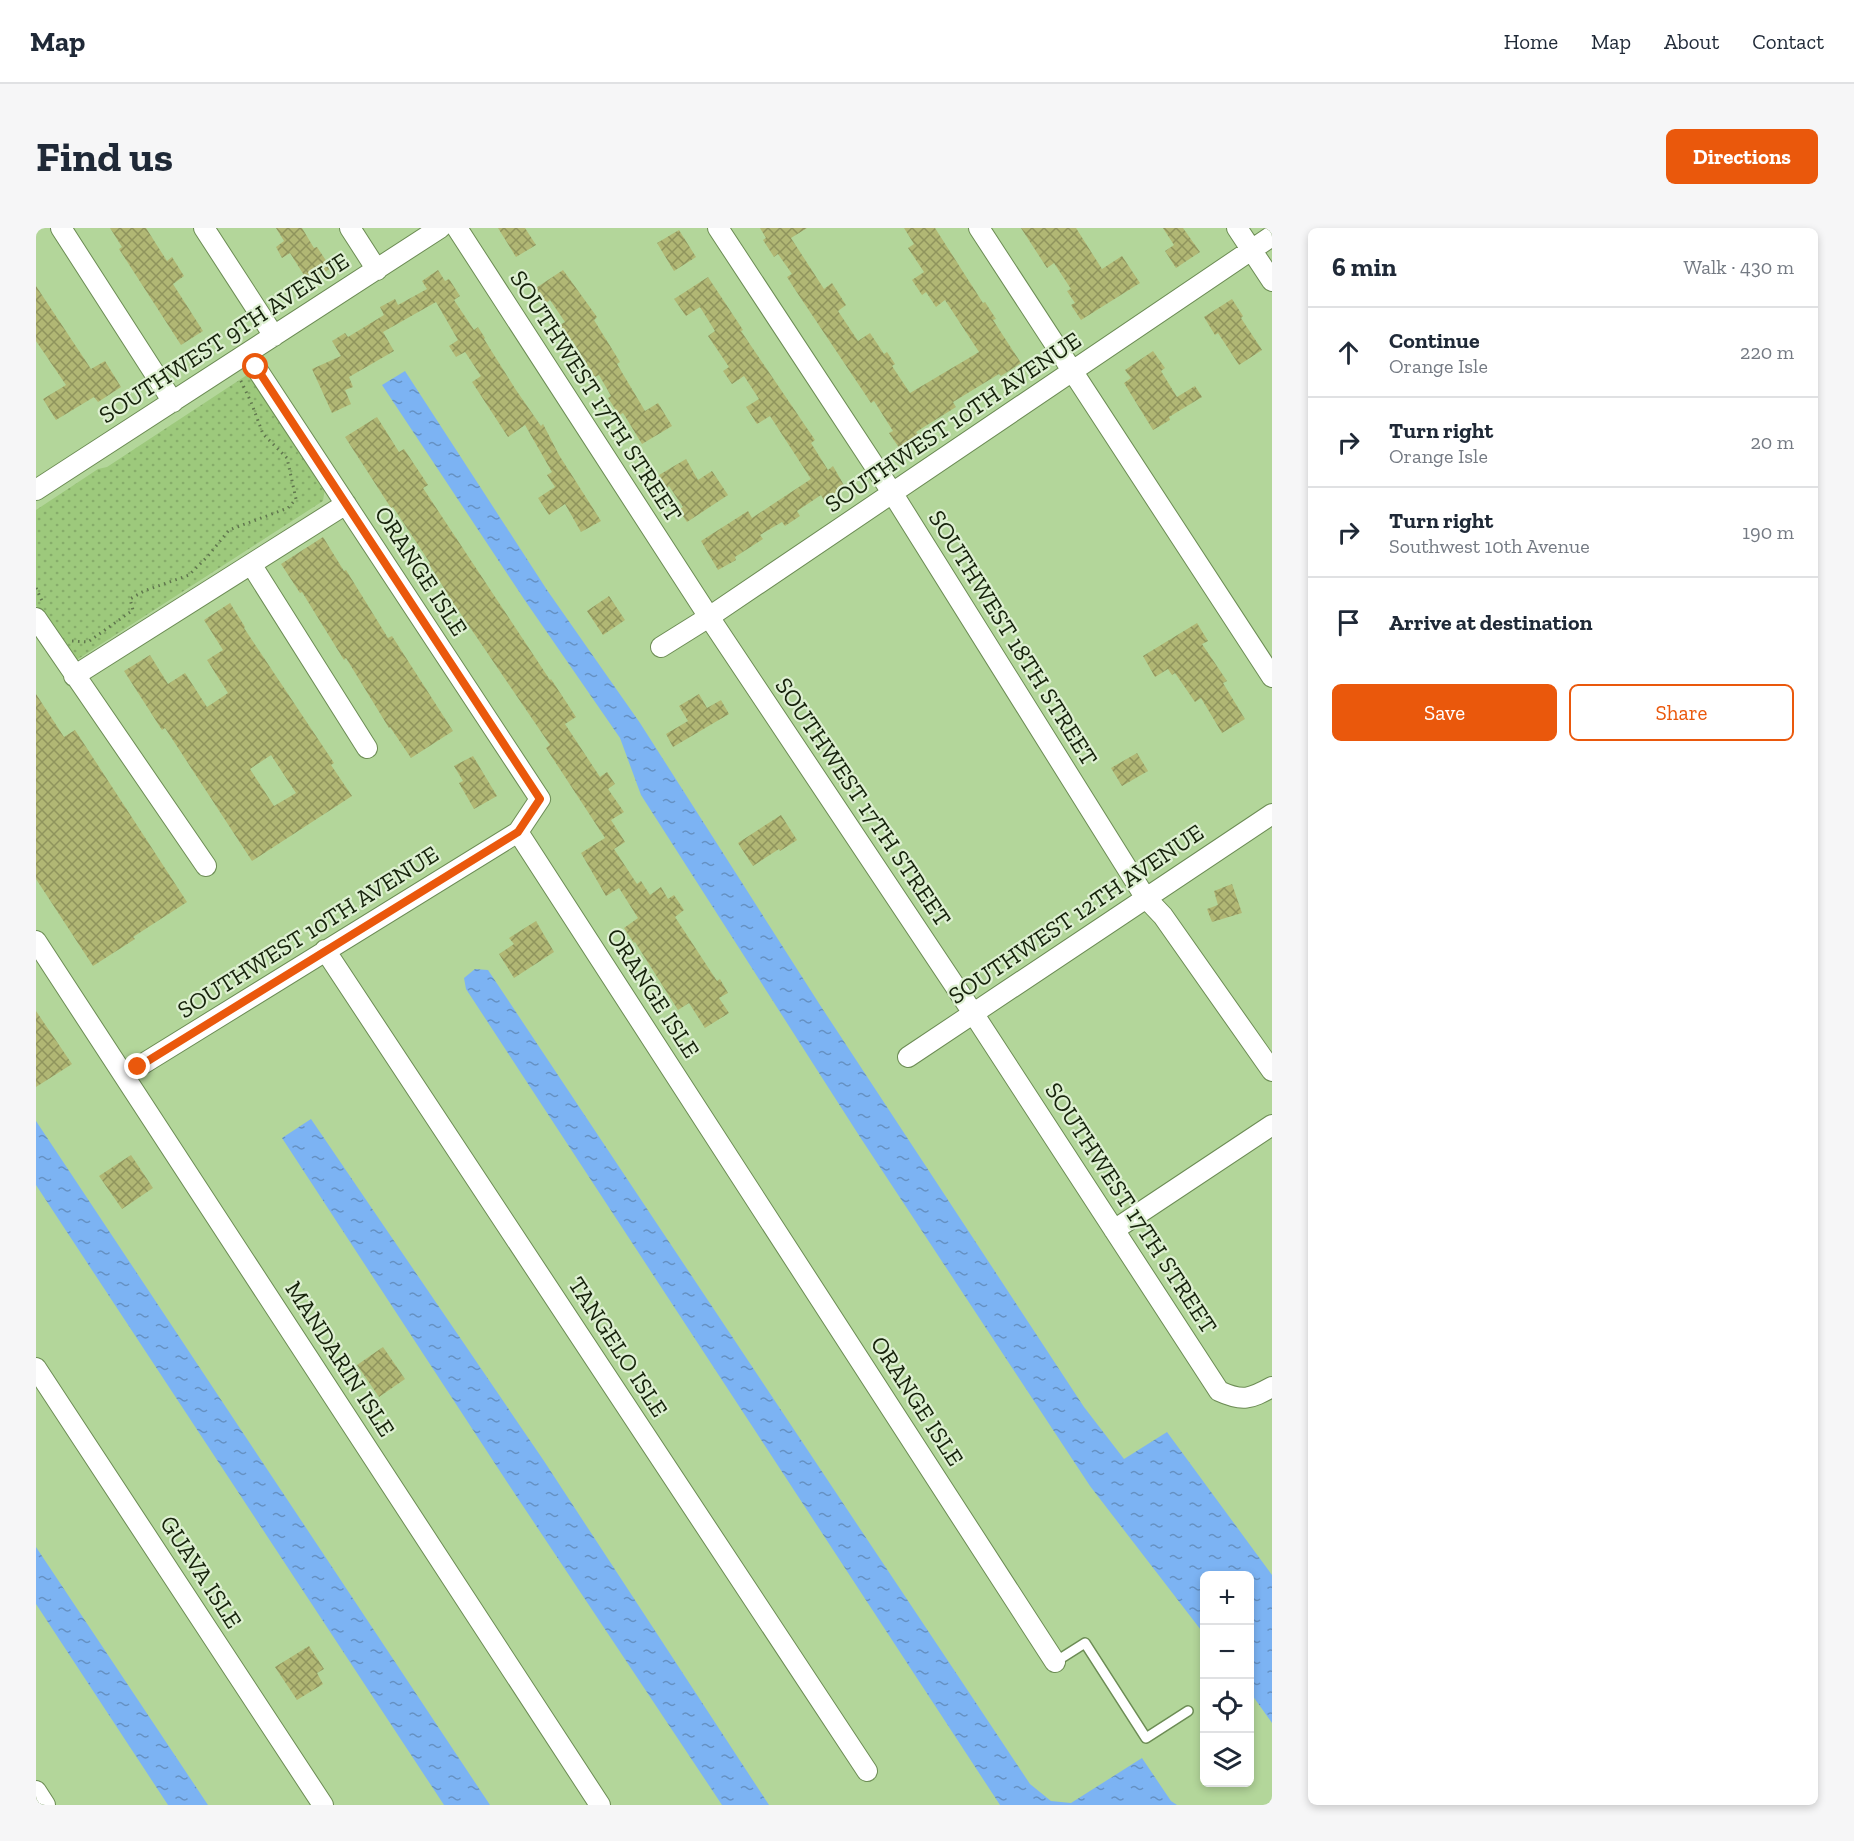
<!DOCTYPE html>
<meta charset="utf-8">
<style>
body{margin:0;font-family:"Zilla Slab",serif;background:#f6f6f7;color:#1f2937}
.controls{position:absolute;right:18px;bottom:18px;display:grid;overflow:hidden;border-radius:9px;box-shadow:0 3px 9px #0003}
.controls button{width:54px;height:54px;display:grid;place-items:center;padding:0;border:0;border-bottom:2px solid #e0e1e3;background:#fff;color:#1f2937;font:30px sans-serif}
.stop{position:absolute;width:18px;height:18px;margin:-14px;border:4px solid #ea580c;border-radius:50%;background:#fff}
.stop.end{background:#ea580c;border-color:#fff;box-shadow:0 2px 6px #0008}
.list{margin:0;padding:0;list-style:none}
h2{display:flex;justify-content:space-between;align-items:center;height:78px;margin:0;padding:0 24px;font-size:26px}
h2 small{font-size:20px;font-weight:400;color:#747a83}
.list li{display:grid;grid-template-columns:39px 1fr auto;gap:18px;align-items:center;box-sizing:border-box;height:90px;padding:0 24px;border-top:2px solid #e0e1e3}
.list b{display:block;font-size:22px;white-space:nowrap}
.list p{margin:0;font-size:20px;white-space:nowrap;color:#747a83}
.list em{font-size:20px;font-style:normal;color:#747a83}
.actions{display:flex;gap:12px;padding:18px 24px}
.actions a{flex:1;padding:14px 0;border:2px solid #ea580c;border-radius:9px;text-align:center;font-size:21px;color:#ea580c}
.actions .main{background:#ea580c;color:#fff}
.icon{flex:none;width:33px;height:33px;fill:none;stroke:currentColor;stroke-width:2;stroke-linecap:round;stroke-linejoin:round}
.map{position:relative;flex:none;width:1236px;height:1577px;overflow:hidden;border-radius:9px}
header{display:flex;align-items:center;gap:36px;box-sizing:border-box;height:84px;padding:0 30px;background:#fff;border-bottom:2px solid #e0e1e3}
header strong{font-size:28px}
nav{display:flex;gap:33px;margin-inline-start:auto;font-size:21px}
.intro{display:flex;align-items:center;justify-content:space-between;box-sizing:border-box;height:144px;padding:0 36px}
h1{margin:0;font-size:42px}
.button{padding:15px 27px;border-radius:9px;background:#ea580c;color:#fff;font-size:21px;font-weight:700}
main{display:flex;gap:36px;padding:0 36px}
aside{flex:1;background:#fff;border-radius:9px;box-shadow:0 3px 9px #0003}
.map>svg:first-child{display:block}
.grass{fill:url(#grass-dots)}
.water{fill:url(#water-ripples)}
.building{fill:url(#building-cross-hatch);fill-rule:evenodd}
.lines{fill:none;stroke-linecap:round;stroke-linejoin:round}
.service-casing{stroke:#6c8c54;stroke-width:12}
.minor-casing{stroke:#6c8c54;stroke-width:22}
.path{stroke:#60764e;stroke-width:3;stroke-dasharray:1.5 4.5;stroke-linecap:butt}
.service{stroke:#fff;stroke-width:9}
.minor{stroke:#fff;stroke-width:20}
.route{stroke:#ea580c;stroke-width:8}
.labels{text-anchor:middle;stroke-width:4.5;stroke-linejoin:round;paint-order:stroke}
.street-label{font-size:24px;fill:#16220b;stroke:#def0d2}
</style>
<header>
<strong>Map</strong>
<nav><a>Home</a><a>Map</a><a>About</a><a>Contact</a></nav>
</header>
<div class="intro"><h1>Find us</h1><a class="button">Directions</a></div>
<main>
<div class="map">
<svg width="1236" height="1577" viewBox="0 0 1236 1577">
<defs>
<pattern id="grass-dots" width="8" height="8" patternUnits="userSpaceOnUse" patternTransform="scale(1.5)"><rect width="8" height="8" fill="#9dc97c"/><path d="M2 2h.1M6 6h.1" fill="none" stroke="#86ac6a" stroke-width="1.8" stroke-linecap="round"/></pattern>
<pattern id="water-ripples" width="26" height="14" patternUnits="userSpaceOnUse" patternTransform="scale(1.5)"><rect width="26" height="14" fill="#7cb3f3"/><path d="M2 4q2-2 4 0t4 0M15 11q2-2 4 0t4 0" fill="none" stroke="#6591c3"/></pattern>
<pattern id="building-cross-hatch" width="8" height="8" patternUnits="userSpaceOnUse" patternTransform="scale(1.5)"><rect width="8" height="8" fill="#b1b774"/><path d="M0 0l8 8M0 8l8-8" fill="none" stroke="#8f945d"/></pattern>
</defs>
<rect width="100%" height="100%" fill="#b3d69a"/>
<path class="grass" d="M211,147L215,149L289,260L287,273L39,433L34,429L0,377V282L62,241L71,239Z"/>
<path class="water" d="M369,143L511,362L604,495L784,777L1048,1179L1088,1231L1131,1204L1236,1347V1495L1214,1464V1348H1168V1406L1054,1258L824,909L605,567L584,510L490,374L346,157Z
M439,741L452,742L994,1556L1015,1573L1035,1575L1106,1530L1135,1573L1141,1577H964L430,761L428,750Z
M275,891L508,1233L733,1577H686L471,1254L246,910Z
M0,893L454,1577H408L0,957Z
M0,1319L172,1577H132L0,1376Z"/>
<path class="building" d="M74,0H110L131,33L136,29L148,48L137,56L167,103L145,117L83,21L86,19Z
M240,0H266L278,20L281,19L295,40L273,55L254,25L246,30L240,19L248,13Z
M462,0H489L500,17L480,29Z
M724,0H771L755,10L788,61L796,55L810,77L802,83L822,113L834,105L848,126L851,124L859,136L856,138L874,165L943,124L909,72L900,79L890,64L886,67L876,52L888,44L872,20L878,16L868,0H899L947,75L949,74L960,91L957,92L985,135L965,148L963,146L917,174L920,179L880,204L883,208L864,221L853,205L857,203L838,173L835,175L760,63L751,49L756,46L742,26L738,29L727,12L730,10Z
M985,0H1040L1066,41L1086,28L1104,55L1045,92L1035,77L1039,75L1031,63L1035,61L1018,35L1011,40Z
M1127,0H1147L1164,24L1140,40L1129,23L1138,17Z
M643,2L660,29L638,43L621,15Z
M402,42L409,53L413,51L424,68L418,72L438,102L442,99L449,110L448,111L480,162L505,198L507,196L523,227L565,293L545,304L529,276L513,287L502,270L519,259L511,247L516,244L489,197L472,209L436,154L445,148L429,124L420,129L413,118L422,112L400,74L347,104L358,123L313,149L317,159L309,162L315,176L296,185L276,141L305,128L296,113L309,105L312,109L348,87L344,79L359,71L362,77L391,61L386,53Z
M527,42L561,89L558,92L584,134L581,136L609,183L622,175L636,198L606,216L587,185L583,187L572,170L575,168L563,147L559,149L536,112L534,113L524,97L529,94L514,72L510,75L500,60Z
M672,49L707,102L705,103L779,212L775,215L792,242L797,238L809,259L788,272L785,267L761,283L764,288L749,298L746,294L724,307L727,311L699,329L700,332L682,342L665,313L712,283L716,290L775,251L734,188L721,196L710,179L723,171L708,148L696,156L687,143L693,139L672,108L679,103L664,79L650,88L638,71Z
M0,58L55,141L69,133L85,159L62,174L58,169L20,192L7,171L30,157L0,113Z
M1196,71L1207,88L1205,90L1226,122L1203,137L1182,105L1179,107L1168,89Z
M1117,123L1129,140L1125,143L1141,169L1159,158L1166,169L1133,189L1134,192L1117,202L1088,155L1095,150L1089,142Z
M341,189L363,224L368,221L392,257L387,260L514,452L515,451L540,489L529,496L564,549L571,544L579,556L572,561L588,584L575,592L589,614L578,621L601,656L605,653L614,667L625,659L632,671L638,667L648,682L639,689L681,753L684,751L692,765L683,770L693,785L669,800L653,775L642,782L599,714L598,715L588,700L602,690L583,660L570,668L545,625L569,610L510,520L514,517L416,373L393,336L394,335L357,279L355,280L309,209Z
M650,231L662,252L676,243L692,267L651,294L643,282L647,279L633,258L631,260L623,247Z
M287,309L308,343L310,342L352,410L356,408L417,503L375,530L354,499L353,500L310,430L308,432L266,364L264,365L245,336Z
M573,368L589,392L567,407L551,383Z
M194,375L209,399L208,400L298,535L295,537L316,568L216,633L129,500L126,502L88,443L114,427L132,456L149,445L171,479L192,465L171,432L187,422L168,392ZM235,527L260,565L238,578L214,541Z
M1161,395L1172,413L1166,416L1191,453L1187,455L1209,491L1186,505L1165,470L1159,474L1139,445L1136,447L1132,441L1119,449L1107,428Z
M0,466L28,509L39,502L151,674L97,709L99,711L57,738L0,651Z
M663,466L671,480L685,472L693,486L637,519L630,506L652,493L643,478Z
M1101,525L1112,543L1086,558L1075,540Z
M437,528L461,568L438,581L423,555L427,553L418,538Z
M745,587L761,612L744,623L743,621L717,638L702,615Z
M1196,656L1206,685L1176,694L1171,681L1182,677L1178,663Z
M500,693L518,724L478,750L463,726L478,716L473,710Z
M0,783L36,836L0,859Z
M95,927L117,960L86,981L63,948Z
M347,1119L369,1151L343,1169L321,1137Z
M273,1418L288,1441L281,1445L287,1456L261,1472L239,1439Z"/>
<g class="lines">
<g class="service-casing">
<path id="service" d="M1019,1434L1049,1415L1110,1510L1152,1483"/>
</g>
<g class="minor-casing">
<path id="minor" d="M25,0L137,174
M168,0L238,108
M314,0L341,42
M421,0L673,389L937,785L1183,1163C1207,1174 1214,1171 1236,1159
M682,0L857,266L1109,669L1127,688L1236,843
M943,0L1236,449
M1201,0L1236,53
M211,126L504,571L482,604L1019,1434
M0,262L404,0
M215,336L331,520
M0,390L170,638
M625,419L673,389L1236,8
M38,448L310,276
M0,713L564,1577
M289,722L831,1543
M872,829L1236,586
M89,847L482,604
M1078,1002L1236,897
M0,1140L287,1577
M0,1563L9,1577"/>
</g>
<path class="path" d="M0,360L7,375
M36,413L52,414L97,382L94,371L108,363L153,347L172,328L193,302L252,280L260,271L251,230L227,206L215,174L204,151"/>
<use href="#service" class="service"/>
<use href="#minor" class="minor"/>
</g>
<g class="lines">
<path class="route" d="M102,839L482,604L504,571L220,139"/>
</g>
<g class="labels">
<g class="street-label">
<text transform="translate(188 110) rotate(-33)" y="8">SOUTHWEST 9TH AVENUE</text>
<text transform="translate(560 168) rotate(57)" y="8">SOUTHWEST 17TH STREET</text>
<text transform="translate(917 194) rotate(-34)" y="8">SOUTHWEST 10TH AVENUE</text>
<text transform="translate(385 343) rotate(57)" y="8">ORANGE ISLE</text>
<text transform="translate(977 410) rotate(58)" y="8">SOUTHWEST 18TH STREET</text>
<text transform="translate(827 574) rotate(56)" y="8">SOUTHWEST 17TH STREET</text>
<text transform="translate(1040 686) rotate(-34)" y="8">SOUTHWEST 12TH AVENUE</text>
<text transform="translate(272 704) rotate(-32)" y="8">SOUTHWEST 10TH AVENUE</text>
<text transform="translate(617 765) rotate(57)" y="8">ORANGE ISLE</text>
<text transform="translate(1095 980) rotate(57)" y="8">SOUTHWEST 17TH STREET</text>
<text transform="translate(582 1119) rotate(57)" y="8">TANGELO ISLE</text>
<text transform="translate(304 1131) rotate(57)" y="8">MANDARIN ISLE</text>
<text transform="translate(881 1173) rotate(57)" y="8">ORANGE ISLE</text>
<text transform="translate(165 1344) rotate(57)" y="8">GUAVA ISLE</text>
</g>
</g>
</svg>
<div class="controls">
<button>+</button>
<button>−</button>
<button><svg class="icon" aria-label="locate" viewBox="0 0 24 24"><circle cx="12" cy="12" r="6"/><path d="M12 2v4M12 18v4M2 12h4M18 12h4"/></svg></button>
<button><svg class="icon" aria-label="layers" viewBox="0 0 24 24"><path d="M12 4l9 5-9 5-9-5zM3 14l9 5 9-5"/></svg></button>
</div>
<div class="stop" style="left:220px;top:139px"></div>
<div class="stop end" style="left:102px;top:839px"></div>
</div>
<aside>
<h2>6 min<small>Walk · 430 m</small></h2>
<ul class="list">
<li><svg class="icon" aria-label="ahead" viewBox="0 0 24 24"><path d="M12 20V5M6 11l6-6 6 6"/></svg><div><b>Continue</b><p>Orange Isle</p></div><em>220 m</em></li>
<li><svg class="icon" aria-label="right" viewBox="0 0 24 24"><path d="M7 20v-9h11M14 6l5 5-5 5"/></svg><div><b>Turn right</b><p>Orange Isle</p></div><em>20 m</em></li>
<li><svg class="icon" aria-label="right" viewBox="0 0 24 24"><path d="M7 20v-9h11M14 6l5 5-5 5"/></svg><div><b>Turn right</b><p>Southwest 10th Avenue</p></div><em>190 m</em></li>
<li><svg class="icon" aria-label="arrive" viewBox="0 0 24 24"><path d="M6 21V4h12l-3 4 3 4H6"/></svg><div><b>Arrive at destination</b></div></li>
</ul>
<div class="actions"><a class="main">Save</a><a>Share</a></div>
</aside>
</main>
